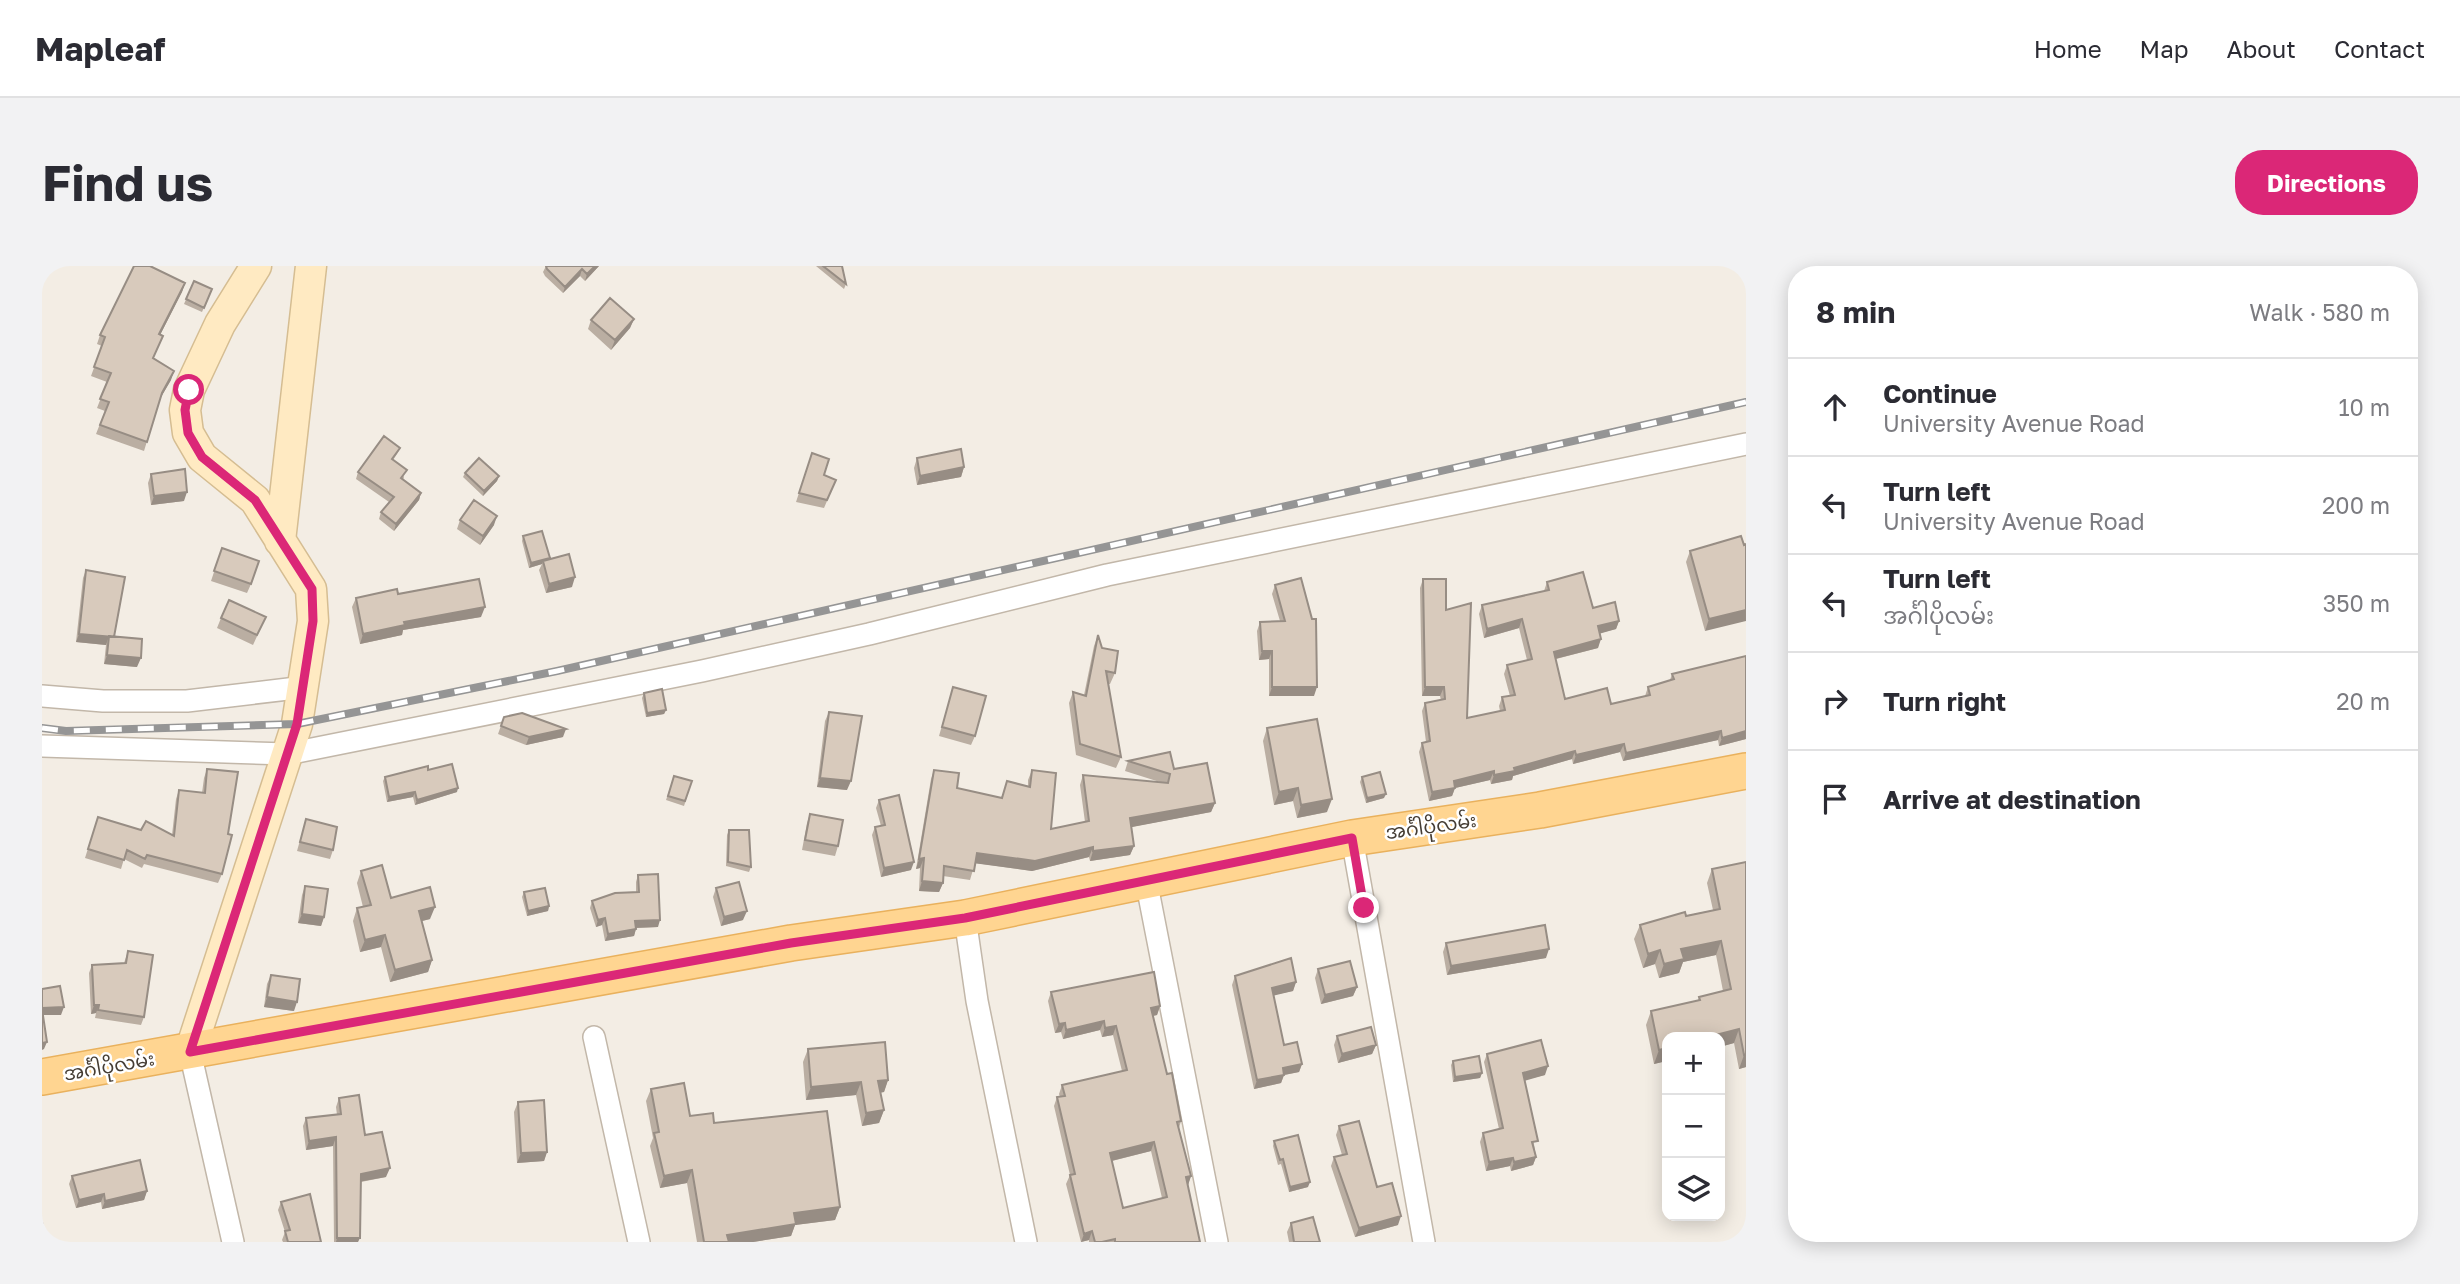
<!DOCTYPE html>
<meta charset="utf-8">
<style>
body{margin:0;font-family:"Golos Text","Noto Sans Myanmar",sans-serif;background:#f2f2f3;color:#2b2b33}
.controls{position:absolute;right:21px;bottom:21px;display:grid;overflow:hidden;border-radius:14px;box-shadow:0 4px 18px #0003}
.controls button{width:63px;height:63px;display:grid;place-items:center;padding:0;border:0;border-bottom:2px solid #e1e1e2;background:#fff;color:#2b2b33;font:35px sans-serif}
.stop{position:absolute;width:21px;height:21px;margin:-16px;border:5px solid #db2777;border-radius:50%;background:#fff}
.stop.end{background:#db2777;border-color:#fff;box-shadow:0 2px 7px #0008}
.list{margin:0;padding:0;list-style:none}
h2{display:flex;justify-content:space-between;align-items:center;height:91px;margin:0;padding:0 28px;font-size:30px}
h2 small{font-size:23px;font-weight:400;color:#7c7c81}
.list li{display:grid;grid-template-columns:46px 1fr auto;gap:21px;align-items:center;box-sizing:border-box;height:98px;padding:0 28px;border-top:2px solid #e1e1e2}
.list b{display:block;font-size:26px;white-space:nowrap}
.list p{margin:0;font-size:23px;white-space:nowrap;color:#7c7c81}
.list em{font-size:23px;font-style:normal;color:#7c7c81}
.icon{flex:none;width:38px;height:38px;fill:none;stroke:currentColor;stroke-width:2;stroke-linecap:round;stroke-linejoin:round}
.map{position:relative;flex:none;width:1704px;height:976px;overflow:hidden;border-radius:28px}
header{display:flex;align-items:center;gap:42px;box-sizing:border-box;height:98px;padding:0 35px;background:#fff;border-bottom:2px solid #e1e1e2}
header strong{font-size:33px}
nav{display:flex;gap:38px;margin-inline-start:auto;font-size:24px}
.intro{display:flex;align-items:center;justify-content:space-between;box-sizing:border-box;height:168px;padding:0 42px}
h1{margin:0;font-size:49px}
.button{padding:18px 32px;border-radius:28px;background:#db2777;color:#fff;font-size:24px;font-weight:700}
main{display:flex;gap:42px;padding:0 42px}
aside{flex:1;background:#fff;border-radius:28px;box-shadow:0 4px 18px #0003}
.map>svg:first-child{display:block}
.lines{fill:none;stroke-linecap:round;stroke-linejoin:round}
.street-casing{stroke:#c2b7a9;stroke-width:24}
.secondary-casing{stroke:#d5bd92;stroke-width:33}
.primary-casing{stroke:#e9b15d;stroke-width:38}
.street{stroke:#fff;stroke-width:21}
.secondary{stroke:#ffeac2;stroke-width:30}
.primary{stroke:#ffd591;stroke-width:35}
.rail-casing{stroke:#959595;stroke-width:8}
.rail{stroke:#fff;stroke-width:5;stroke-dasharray:16;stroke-linecap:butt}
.wall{fill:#baaea2;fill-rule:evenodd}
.shaded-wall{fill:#978d84}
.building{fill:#d8cabc;stroke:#978d84;stroke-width:2;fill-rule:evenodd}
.route{stroke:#db2777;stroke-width:9}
.labels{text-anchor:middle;stroke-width:5;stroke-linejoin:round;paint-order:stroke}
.street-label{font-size:19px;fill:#453d34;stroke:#fff}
</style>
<header>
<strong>Mapleaf</strong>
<nav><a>Home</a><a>Map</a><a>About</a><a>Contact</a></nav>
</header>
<div class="intro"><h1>Find us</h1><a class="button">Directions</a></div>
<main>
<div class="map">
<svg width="1704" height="976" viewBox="0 0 1704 976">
<rect width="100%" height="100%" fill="#f3ede4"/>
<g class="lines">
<g class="street-casing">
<path id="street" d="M0,430L61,435H145L263,421
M0,480L245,488L660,405L827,368L1065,309L1704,178
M1310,572L1382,976
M1104,614L1175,976
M923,652L935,735L984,976
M552,771L597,976
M148,786L191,976"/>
</g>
<g class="secondary-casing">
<path id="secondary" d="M238,275L269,0
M148,786L255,458L271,355L269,323L213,234L160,191L146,167L143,144L147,124L178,58L214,0"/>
</g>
<g class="primary-casing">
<path id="primary" d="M0,811L749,677L923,652L1310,572L1498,544L1704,505"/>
</g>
<use href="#street" class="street"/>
<use href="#secondary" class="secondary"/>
<use href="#primary" class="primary"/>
<g class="rail-casing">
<path id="rail" d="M0,462L24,465L255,458L515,405L1704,136"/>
</g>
<use href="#rail" class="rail"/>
</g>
<path class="wall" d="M504,0H557L543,15L538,10L521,27L503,10L501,6Z
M774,0H800L804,18L802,23Z
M152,15L170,23L160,46L142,38Z
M143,17L140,26L118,69L121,70L111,93L129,114L118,133L102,185L54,168L63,145L55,142L65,116L49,110L60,80L55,78L58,69Z
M592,53L588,62L569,84L546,63L549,54Z
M358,182L355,188L351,194L362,211L361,214L379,227L377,234L352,265L337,253L339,246L347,236L314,213L316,206Z
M770,187L782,209L794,214L782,242L754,236Z
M875,192L922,201L919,211L875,219L872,202Z
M423,207L457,210L455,215L441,230L421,211Z
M109,208L142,235L109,239L106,217Z
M418,254L452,259L438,279L415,263Z
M481,270L508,292L507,293L530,321L504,327L497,304L500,298L487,302L480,275Z
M1702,279L1663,365L1644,296L1648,285Z
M180,282L209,318L205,327L169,315Z
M44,304L72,371L95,401L62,398L64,379L34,376L41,312Z
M1381,313L1404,344L1425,452L1458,445L1457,440L1460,431L1468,430L1462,408L1465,399L1485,394L1477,362L1442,372L1437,348L1440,339L1502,325L1505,316L1551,342L1577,355L1574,363L1558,367L1556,382L1514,393L1523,433L1569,438L1603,430L1606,421L1628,414L1630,408L1704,473L1677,480L1676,474L1581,495L1578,486L1531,498L1530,493L1471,510L1470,514L1449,518L1448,514L1413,522L1410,530L1387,535L1377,486L1380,477L1384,476L1380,445L1383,437L1399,434L1398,430H1380L1378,322Z
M1233,319L1272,430H1227V393L1217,394L1215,365L1218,356L1238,355L1230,328Z
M356,328L439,351L361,364L360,369L318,378L310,341L314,332Z
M224,351L211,379L175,362L179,352Z
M1056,369L1060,382L1073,407L1068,418H1066L1079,491L1074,502L1034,489L1027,437L1031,426L1042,429L1052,380Z
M911,421L933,470L929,479L897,470Z
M602,427L624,444L622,448L604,451L600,432Z
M787,446L805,524L775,521L783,455Z
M462,451L521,471L484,479L456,468Z
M1225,462L1285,546L1255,552L1251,535L1232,539L1221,475Z
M1086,495L1132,503L1173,537L1169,546L1089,561L1092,580L1088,589L1048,595L1047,591L990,605L933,597L928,614L901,610V617L897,626L877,625L878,602L874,603L889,513L892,504L915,522L960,532L965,515L986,520V514L990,504L1009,563L1043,556L1038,519L1041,509L1121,517L1083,505Z
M165,503L180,608L176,617L102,598L100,602L82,593L79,603L43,592L56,551L99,564L130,569L134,533L137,524L160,527L162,512Z
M386,504L415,526L373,539L371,531L345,536L341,515L343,511Z
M632,510L650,515L642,540L624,534Z
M1320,511L1342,532L1324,537L1318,516Z
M837,534L869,604L839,611L830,569L833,561L839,560L834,542Z
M768,548L796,580L793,590L760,584L765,557Z
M264,553L291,584L288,593L255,585Z
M687,564L709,601L707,606L684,600L685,569Z
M1704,596V801L1697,803L1692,777L1612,798L1604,759L1609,745L1656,735L1657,731L1681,725L1674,689L1641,696L1637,707L1617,712L1613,698L1601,702L1592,673L1598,659L1671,644L1665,617L1670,603Z
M319,605L349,632L388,653L380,655L390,694L386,706L348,716L339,681L318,686L311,655L315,642L321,641L315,617Z
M596,609L616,661L594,662L592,670L563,675L560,659L554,661L548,642L550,635L594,626V616Z
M263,620L282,651L279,660L256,657L260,629Z
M674,622L701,654L679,660L671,631Z
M482,626L507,640L506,645L485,650L480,631Z
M1404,677L1504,692L1405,709L1401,686Z
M86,685L102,751L99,759L53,752L54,747L49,748L47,707L50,699L82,697Z
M1276,703L1315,721L1311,730L1279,738L1273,712Z
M229,709L252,745L222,741L225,718Z
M1193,710L1254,716L1251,725L1231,729L1242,779L1260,798L1257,806L1242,809L1239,817L1212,823L1190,719Z
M1009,726L1118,740L1115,749L1111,750L1125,808L1139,855L1137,862L1149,910L1146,919L1158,976H1047V974L1039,976L1024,918L1028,909L1012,840L1015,831H1018L1017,828L1020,819L1080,805L1071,769L1060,771L1058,764L1021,773L1019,766L1013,767L1006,735ZM1109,885L1120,932L1081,942L1070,895Z
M1295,770L1334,779L1330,788L1296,797L1292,779Z
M766,783L846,814L842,826L838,827L842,844L837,857L820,860L814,829L764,834L761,796Z
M1445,788L1503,809L1482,814L1494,891L1491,899L1469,905L1468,900L1444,905L1438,876L1441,867L1457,863L1442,796Z
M1411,795L1440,807L1438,812L1411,816L1409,799Z
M609,823L648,850L672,857L798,941L793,954L753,959L749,970L711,976H655L645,917L618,922L608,880L611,872L604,835Z
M297,832L323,869L344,911L319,916L316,976H292L291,880L264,884L261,860L264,852L295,849L294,841Z
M476,836L505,886L502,895L475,897L472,846Z
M1297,860L1335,921L1356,959L1313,971L1289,900L1292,891L1300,889L1294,869Z
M1232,875L1266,921L1247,926L1239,898L1236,899L1231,880Z
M30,910L105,925L102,934L60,943L59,936L34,942L27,918Z
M239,936L279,976H241L240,974L243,966L236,944Z
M1249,957L1278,976H1247L1245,966Z"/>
<path class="shaded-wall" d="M553,0H557L543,15L545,8Z
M540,3L538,10L521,27L523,21Z
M143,17L140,26L114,77L117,68Z
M592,53L588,62L569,84L573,74Z
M132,105L129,114L116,136L120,127Z
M922,201L919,211L875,219L878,210Z
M457,210L455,215L441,230L442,225Z
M145,226L142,235L109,239L112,230Z
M379,227L377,234L352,265L354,258Z
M455,250L452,259L438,279L441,270Z
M508,292L506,296L501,295L500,298L487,302L489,297Z
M533,311L530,321L504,327L507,318Z
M443,341L439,351L361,364L360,369L318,378L321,368L362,356Z
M1704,344V355L1663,365L1667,353Z
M1480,353L1477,362L1442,372L1445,363Z
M1577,355L1574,363L1553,369L1556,360Z
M37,368L67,370L64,379L34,376Z
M1559,373L1556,382L1509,394L1512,386Z
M1220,385H1230L1227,393L1217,394Z
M65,389L99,392L95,401L62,398Z
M1230,421H1275L1272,430H1227Z
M1383,421H1402L1398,430H1380Z
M624,444L622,448L604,451L605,447Z
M524,463L521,471L484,479L487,471Z
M1679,465L1676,474L1581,495L1584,487Z
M1704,465V473L1677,480L1680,472Z
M1582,478L1578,486L1531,498L1534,489Z
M1533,485L1530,493L1471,510L1470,514L1449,518L1452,509L1472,502Z
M1452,505L1448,514L1413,522L1410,530L1387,535L1390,526L1412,515Z
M778,512L809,515L805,524L775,521Z
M416,522L415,526L373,539L375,534Z
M1256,522L1251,535L1232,539L1237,526Z
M373,526L371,531L345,536L347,531Z
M1344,528L1342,532L1324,537L1325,532Z
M1290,533L1285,546L1255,552L1259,539Z
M1173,537L1169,546L1085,562L1088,552Z
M1092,580L1088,589L1048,595L1051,585Z
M1051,581L1047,591L990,605L931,597L935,587Z
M882,592L878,602L874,603L877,593Z
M872,596L869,604L839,611L842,602Z
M880,615L901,617L897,626L877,625Z
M507,640L506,645L485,650L486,645Z
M393,641L388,653L372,657L377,645Z
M705,645L701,654L679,660L682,651Z
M260,648L282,651L279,660L256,657Z
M563,652L560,659L554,661L556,654Z
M618,654L616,661L591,662L593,655Z
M594,663L592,670L563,675L566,668Z
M343,669L339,681L318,686L323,674Z
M1679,675L1674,689L1641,696L1637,707L1617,712L1622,698L1639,683Z
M1507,683L1504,692L1405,709L1409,700Z
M1618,684L1613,698L1601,702L1606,688Z
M390,694L386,706L348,716L353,704Z
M1254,716L1251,725L1226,731L1230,722Z
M1315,721L1311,730L1279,738L1283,729Z
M225,731L255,736L252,745L222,741Z
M52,739H57L54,747L49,748Z
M1118,740L1115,749L1105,751L1109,742Z
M22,741L19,749H0V742Z
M1062,755L1058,764L1021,773L1024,764Z
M1023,757L1019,766L1013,767L1017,758Z
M1074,760L1071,769L1060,771L1063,762Z
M1697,763L1692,777L1678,781V771H1666Z
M5,776L2,783L0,784V777Z
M1334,779L1330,788L1296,797L1300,788Z
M1625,782V795L1612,798L1617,784Z
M1704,788V801L1697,803L1702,789Z
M1260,798L1257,806L1242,809L1239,817L1212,823L1215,814L1241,802Z
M1506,800L1503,809L1478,816L1481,807Z
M1440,807L1438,812L1411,816L1413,811Z
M846,814L842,826L832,827L836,815Z
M819,816L814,829L764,834L769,821Z
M842,844L837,857L820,860L824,847Z
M294,871L291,880L264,884L267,875Z
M1112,876L1109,885L1065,896L1068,887Z
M505,886L502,895L475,897L479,887Z
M1494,891L1491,899L1469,905L1472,896Z
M1471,892L1468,900L1444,905L1447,896Z
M348,902L344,911L316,916L319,908Z
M650,904L645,917L618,922L622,910Z
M1149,910L1146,919L1144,911Z
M1268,916L1266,921L1247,926L1248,921Z
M105,925L102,934L60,943L63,935Z
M62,928L59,936L34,942L37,934Z
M798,941L793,954L753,959L749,970L711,976H683L685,969L752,947Z
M1359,950L1356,959L1313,971L1317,962Z
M1050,965L1047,974L1039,976L1042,968Z
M295,972H318L316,976H294Z"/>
<path class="building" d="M92,0H108L143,17L117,68L121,70L111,92L132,105L120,127L105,176L58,159L67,136L58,133L69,107L52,101L63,71L58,69Z
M504,0H553L545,8L540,3L523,21L505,3Z
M781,0H800L804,18Z
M152,15L170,23L162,42L144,33Z
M568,32L592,53L573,74L549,54Z
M342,170L358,182L350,193L365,204L359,212L379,227L354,258L339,246L352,231L316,206Z
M919,183L922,201L878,210L875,192Z
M770,187L787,193L782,209L794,214L785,234L757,227Z
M437,192L457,210L442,225L423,207Z
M143,203L145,226L112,230L109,208Z
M432,234L455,250L441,270L418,254Z
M500,265L508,292L489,297L481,270Z
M1699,270L1702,279L1704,278V344L1667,353L1648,285Z
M180,282L217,295L209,318L172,305Z
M527,288L533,311L507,318L501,295Z
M44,304L83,311L72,371L37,368Z
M1541,306L1551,342L1573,336L1577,355L1556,360L1559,373L1512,386L1523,433L1565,422L1569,438L1608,429L1606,421L1632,413L1630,408L1704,390V465L1680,472L1679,465L1584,487L1582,478L1534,489L1533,485L1472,502L1473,505L1452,509V505L1412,515L1413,522L1390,526L1380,477L1388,475L1383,437L1403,433L1402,421H1383L1381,313H1404V344L1429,337L1425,452L1463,444L1460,431L1473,429L1465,399L1490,393L1480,353L1445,363L1440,339L1507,324L1505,316Z
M1259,312L1270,353H1274L1275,421H1230V385H1220L1218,356L1243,355L1233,319Z
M437,313L443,341L362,356L363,359L321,368L314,332L355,323L356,328Z
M187,334L224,351L215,369L179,352Z
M1056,369L1060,382L1076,385L1073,407L1064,405L1079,491L1038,478L1031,426L1044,430Z
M67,370L100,373L99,392L65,389Z
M911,421L944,430L933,470L900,461Z
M620,423L624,444L605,447L602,427Z
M787,446L820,450L809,515L778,512Z
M480,447L524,463L487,471L459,460L462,451Z
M1275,453L1290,533L1259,539L1256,522L1237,526L1225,462Z
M1128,486L1132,503L1165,497L1173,537L1088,552L1092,580L1051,585V581L993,595L935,587L932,605L902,600L901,617L880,615L882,592L877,593L892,504L917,507L915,522L960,532L965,515L988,521L990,504L1014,507L1009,563L1047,555L1041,509L1126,517L1128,508L1086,495Z
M410,498L416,522L375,534L373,526L347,531L343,511L386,500V504Z
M165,503L196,506L186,568L190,569L180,608L105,589L103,593L85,584L82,594L46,583L56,551L99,564L104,555L132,570L137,524L163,527Z
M1338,506L1344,528L1325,532L1320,511Z
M632,510L650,515L643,535L626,530Z
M857,529L872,596L842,602L833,561L843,559L837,534Z
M768,548L801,554L796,580L763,574Z
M264,553L295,561L291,584L258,576Z
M687,564H707L709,601L686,596Z
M1704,596V788L1702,789L1697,763L1666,771H1625V782L1617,784L1609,745L1658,734L1657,731L1689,723L1679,675L1639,683L1642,693L1622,698L1618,684L1606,688L1598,659L1643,646L1644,650L1678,643L1670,603Z
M340,599L349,632L388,621L393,641L377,645L390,694L353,704L343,669L323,674L315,642L329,639L319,605Z
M616,608L618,654L593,655L594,663L566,668L563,652L556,654L550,635L573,627L597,626L596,609Z
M697,616L705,645L682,651L674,622Z
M263,620L286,623L282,651L260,648Z
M503,622L507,640L486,645L482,626Z
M1503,659L1507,683L1409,700L1404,677Z
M86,685L111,689L102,751L56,744L57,739H52L50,699L84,697Z
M1249,692L1254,716L1230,722L1242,779L1255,776L1260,798L1241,802L1242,809L1215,814L1193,710Z
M1308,695L1315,721L1283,729L1276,703Z
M1112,706L1118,740L1109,742L1125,808L1130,807L1139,855L1135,856L1149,910L1144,911L1158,976H1073V973L1060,976H1053L1050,965L1042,968L1028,909L1033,908L1015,831L1023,830L1020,819L1085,804L1074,760L1063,762L1062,755L1024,764L1023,757L1017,758L1009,726ZM1112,876L1125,931L1081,942L1068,887Z
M229,709L258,713L255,736L225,731Z
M18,720L22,741L0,742V723Z
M0,743L5,776L0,777Z
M1329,761L1334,779L1300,788L1295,770Z
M1499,774L1506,800L1481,807L1496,875L1490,876L1494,891L1472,896L1471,892L1447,896L1441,867L1461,862L1445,788Z
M843,776L846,814L836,815L842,844L824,847L819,816L769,821L766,783Z
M1437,790L1440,807L1413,811L1411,795Z
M642,817L648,850L671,847L672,857L785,845L798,941L752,947L754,958L685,969L687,976H662L650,904L622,910L612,867L617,866L609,823Z
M317,829L323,869L340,866L348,902L319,908L318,972H295L294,871L267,875L264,852L299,848L297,832Z
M502,834L505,886L479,887L476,836Z
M1317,855L1335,921L1350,917L1359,950L1317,962L1292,891L1305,888L1297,860Z
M1256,869L1268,916L1248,921L1241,893L1238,894L1232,875Z
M98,894L105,925L63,935L62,928L37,934L30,910Z
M268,928L279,976H246L243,965L248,964L239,936Z
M1271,951L1278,976H1252L1249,957Z
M0,956L5,976H0Z"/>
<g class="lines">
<path class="route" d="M147,124L143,144L146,167L160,191L213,234L270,323L271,355L255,458L148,786L749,677L923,652L1310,572L1322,642"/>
</g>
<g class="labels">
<g class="street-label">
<text transform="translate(1389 560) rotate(-8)" y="7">အင်္ဂါပိုလမ်း</text>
<text transform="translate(67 800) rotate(-10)" y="7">အင်္ဂါပိုလမ်း</text>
</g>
</g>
</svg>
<div class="controls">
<button>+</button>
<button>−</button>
<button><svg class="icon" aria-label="layers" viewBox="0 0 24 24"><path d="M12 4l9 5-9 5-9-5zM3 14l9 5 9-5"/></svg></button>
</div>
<div class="stop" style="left:147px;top:124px"></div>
<div class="stop end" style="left:1322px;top:642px"></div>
</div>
<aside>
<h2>8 min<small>Walk · 580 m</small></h2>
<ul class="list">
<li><svg class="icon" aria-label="ahead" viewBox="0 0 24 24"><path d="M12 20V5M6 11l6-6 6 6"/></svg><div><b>Continue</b><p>University Avenue Road</p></div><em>10 m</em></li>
<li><svg class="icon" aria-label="left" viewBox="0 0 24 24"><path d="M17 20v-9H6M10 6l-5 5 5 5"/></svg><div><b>Turn left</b><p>University Avenue Road</p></div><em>200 m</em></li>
<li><svg class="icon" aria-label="left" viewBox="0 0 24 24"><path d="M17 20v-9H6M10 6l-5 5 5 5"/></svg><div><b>Turn left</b><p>အင်္ဂါပိုလမ်း</p></div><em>350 m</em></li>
<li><svg class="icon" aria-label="right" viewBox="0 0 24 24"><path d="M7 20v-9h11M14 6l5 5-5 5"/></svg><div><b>Turn right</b></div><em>20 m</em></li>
<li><svg class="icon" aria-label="arrive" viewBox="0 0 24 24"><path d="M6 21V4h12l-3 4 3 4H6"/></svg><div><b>Arrive at destination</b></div></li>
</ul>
</aside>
</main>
